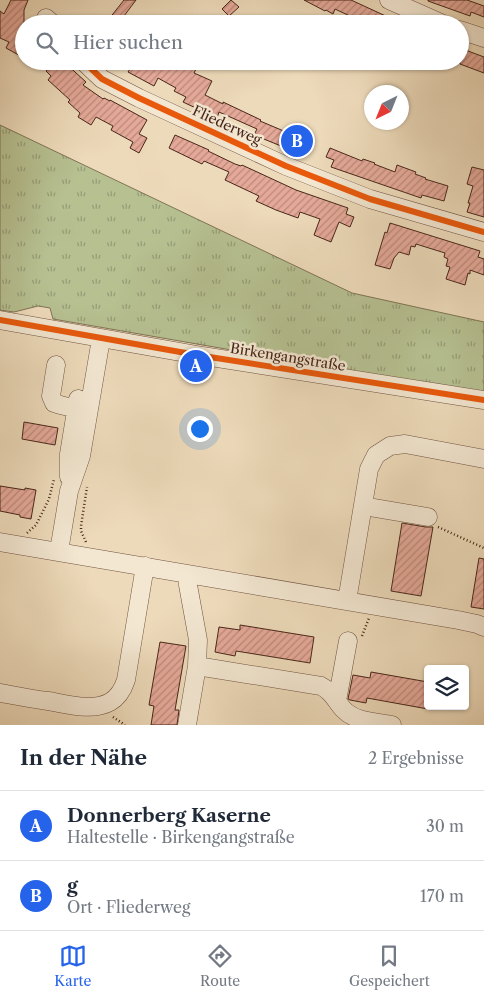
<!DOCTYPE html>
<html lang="de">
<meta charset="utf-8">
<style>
body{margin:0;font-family:"Libre Caslon Text",serif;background:#f6f6f7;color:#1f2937}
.controls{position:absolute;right:15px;bottom:15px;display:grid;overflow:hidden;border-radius:5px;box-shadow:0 1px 4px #0004}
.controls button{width:45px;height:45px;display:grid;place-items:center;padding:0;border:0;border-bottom:1px solid #e0e1e3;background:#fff;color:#1f2937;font:25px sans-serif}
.compass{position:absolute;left:364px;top:85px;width:45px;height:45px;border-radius:50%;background:#fff;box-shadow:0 1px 4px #0004;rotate:223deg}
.you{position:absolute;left:199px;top:428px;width:18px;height:18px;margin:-12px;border:4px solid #fff;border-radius:50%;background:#1a73e8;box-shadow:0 0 0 8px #1a73e833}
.badge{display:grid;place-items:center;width:32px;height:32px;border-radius:50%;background:#2563eb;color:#fff;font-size:16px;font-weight:700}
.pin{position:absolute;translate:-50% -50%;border:2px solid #fff;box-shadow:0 1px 5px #0006}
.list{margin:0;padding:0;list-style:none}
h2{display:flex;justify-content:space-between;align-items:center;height:65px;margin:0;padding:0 20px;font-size:21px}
h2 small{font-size:16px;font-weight:400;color:#747a83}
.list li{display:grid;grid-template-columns:32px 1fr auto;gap:15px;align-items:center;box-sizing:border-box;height:70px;padding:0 20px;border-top:1px solid #e0e1e3}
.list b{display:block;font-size:19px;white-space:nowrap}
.list p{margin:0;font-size:16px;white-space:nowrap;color:#747a83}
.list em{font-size:16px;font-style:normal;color:#747a83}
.icon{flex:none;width:28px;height:28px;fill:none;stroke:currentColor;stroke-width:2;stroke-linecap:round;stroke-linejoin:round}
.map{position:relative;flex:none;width:484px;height:725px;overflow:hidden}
.search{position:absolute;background:#fff;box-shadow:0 1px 4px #0004;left:15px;right:15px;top:15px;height:55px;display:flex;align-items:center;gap:12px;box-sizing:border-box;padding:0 18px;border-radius:28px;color:#747a83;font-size:19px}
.sheet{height:205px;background:#fff}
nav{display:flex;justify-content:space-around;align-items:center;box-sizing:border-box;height:70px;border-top:1px solid #e0e1e3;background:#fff;font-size:14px;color:#747a83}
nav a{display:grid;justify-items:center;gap:2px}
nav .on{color:#2563eb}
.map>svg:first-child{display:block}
.grass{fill:url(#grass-tufts);stroke:#7f7355}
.building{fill:url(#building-hatch);stroke:#482619}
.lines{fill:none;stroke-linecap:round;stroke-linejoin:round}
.minor-casing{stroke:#715341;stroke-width:19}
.path{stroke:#482619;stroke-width:2.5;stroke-dasharray:1 2.5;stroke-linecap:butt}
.minor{stroke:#f3e7d2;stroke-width:18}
.cycleway-casing{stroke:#f3e7d2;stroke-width:9}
.cycleway{stroke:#e8590c;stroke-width:6}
.labels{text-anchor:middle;stroke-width:5;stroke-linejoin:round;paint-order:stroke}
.street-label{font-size:14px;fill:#482619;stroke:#f3e7d2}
</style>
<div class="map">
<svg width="484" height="725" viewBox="0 0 484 725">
<defs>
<pattern id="grass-tufts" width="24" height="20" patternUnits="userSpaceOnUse" patternTransform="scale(1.25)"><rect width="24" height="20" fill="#b6c091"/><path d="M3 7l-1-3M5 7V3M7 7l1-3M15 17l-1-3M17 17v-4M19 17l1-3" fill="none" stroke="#969c76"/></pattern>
<pattern id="building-hatch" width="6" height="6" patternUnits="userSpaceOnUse" patternTransform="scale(1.25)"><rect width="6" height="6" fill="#e5a999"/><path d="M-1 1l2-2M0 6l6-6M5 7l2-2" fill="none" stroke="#bc897c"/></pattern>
</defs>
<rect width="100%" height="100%" fill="#eddaba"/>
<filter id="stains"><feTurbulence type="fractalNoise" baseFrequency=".004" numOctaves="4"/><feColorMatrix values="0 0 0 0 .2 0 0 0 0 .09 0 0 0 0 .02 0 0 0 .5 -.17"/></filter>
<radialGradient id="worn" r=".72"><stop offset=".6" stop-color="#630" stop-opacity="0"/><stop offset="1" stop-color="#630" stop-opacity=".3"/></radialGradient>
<path class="grass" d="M0,125L352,293L484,322V392L433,385L53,319L50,308L38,306L14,312L0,310Z"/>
<path class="building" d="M11,0H28L24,10V58L6,48L9,42L0,38V11L4,14Z
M124,0H136L118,24H105Z
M231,0L239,7L229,16L222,9Z
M304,0H351L403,24H367L335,9L333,14L326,10L325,11Z
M428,0H467L484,6V17L471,12L470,16L428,1Z
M460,48L484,57V73L460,64Z
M116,61H139L148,66L151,61H200L194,73L212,81L205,95L223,104V102L261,120L260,121L286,132L287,131L305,139L301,148L283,141L281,146L254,135L257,129L219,112L217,118L183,102L186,97L174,91L176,88L158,78L154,86L128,72L130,69Z
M64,62L86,82L83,85L103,99L104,98L110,101V100L147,120L139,134L147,138L139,153L130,148L133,142L111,130L113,126L96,117L91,125L78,117L80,113L68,102L70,100L48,80L51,76L46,71L56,63L60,66Z
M175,135L209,150L208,151L235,164L241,166L242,165L296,190L348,208L346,214L354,217L350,227L339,222L331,242L314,235L320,219L300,212L298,218L276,210L256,201L259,196L225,180L229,172L204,161L202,164L169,148Z
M330,148L362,161L363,159L375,163L374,164L395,172L397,165L416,172L415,174L426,178L425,179L448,186L444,201L422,195L421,198L331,167L334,160L326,157Z
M472,167L484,170V217L467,212L470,203H468L473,186L467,184Z
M390,223L480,251L478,257L484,259V275L470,270V274L468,273L465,285L446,279L450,267L446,266L448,259L444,257L445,253L416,244L415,247L411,246L409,255L399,252L394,258L390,269L375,265L385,232L387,233Z
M24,422L58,428L55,445L22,439Z
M0,486L25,490V488L36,490L31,519L20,517V515L0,511Z
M402,523L426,527H433L421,596L391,591Z
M479,558L484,559V609L471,607Z
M240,625L314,637L310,663L236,651L235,656L215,652L219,627L240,630Z
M160,642L186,646L175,710H179L177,725H151L154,706L149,705Z
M371,672L428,682V709L367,698L366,703L350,700L348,699L353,675L370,678Z"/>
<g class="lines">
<g class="minor-casing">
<path id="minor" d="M389,0L443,24
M46,18L53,24
M460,30L484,38
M83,61L102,79L139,98L286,166L370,199L484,232
M0,320L197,355L484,400
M56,365L51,396L54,403C63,406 79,411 87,403
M69,477V454L78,399
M363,506L428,517
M0,542L458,620L477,624L484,627
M59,551L69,491L81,456L101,339
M188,574V585L198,640L197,666L321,686C333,692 335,700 343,709C355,722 375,722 392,725
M347,601L369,469L376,455L390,446L405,444L484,459
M1,693C17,696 32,699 48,701C67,704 92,712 110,702C119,697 123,689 126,680L145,566
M337,701L348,641
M187,725L197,666"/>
</g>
<path class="path" d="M438,527L484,548
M27,533L36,525L49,499L54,479
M86,542L81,531V526L87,487
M362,636L369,618
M113,717L125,725"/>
<use href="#minor" class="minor"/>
<g class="cycleway-casing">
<path id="cycleway" d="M83,61L102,79L139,98L286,166L370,199L484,232
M0,320L197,355L484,400"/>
</g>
<use href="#cycleway" class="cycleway"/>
</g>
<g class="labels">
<g class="street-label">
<text transform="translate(227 125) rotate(25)" y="5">Fliederweg</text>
<text transform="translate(288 357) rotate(9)" y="5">Birkengangstraße</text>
</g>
</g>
<rect width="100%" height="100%" filter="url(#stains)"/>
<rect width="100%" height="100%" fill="url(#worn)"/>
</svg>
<div class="controls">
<button><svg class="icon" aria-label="layers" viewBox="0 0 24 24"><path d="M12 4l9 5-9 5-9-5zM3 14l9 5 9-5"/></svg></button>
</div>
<svg class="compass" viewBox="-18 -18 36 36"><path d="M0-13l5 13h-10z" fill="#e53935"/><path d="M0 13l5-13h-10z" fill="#747a83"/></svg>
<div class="you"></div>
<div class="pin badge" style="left:196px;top:366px">A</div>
<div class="pin badge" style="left:297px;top:141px">B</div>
<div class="search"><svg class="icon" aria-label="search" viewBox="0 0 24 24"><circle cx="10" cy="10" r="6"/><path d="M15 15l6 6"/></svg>Hier suchen</div>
</div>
<section class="sheet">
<h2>In der Nähe<small>2 Ergebnisse</small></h2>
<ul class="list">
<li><span class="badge">A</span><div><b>Donnerberg Kaserne</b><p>Haltestelle · Birkengangstraße</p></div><em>30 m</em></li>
<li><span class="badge">B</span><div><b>g</b><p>Ort · Fliederweg</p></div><em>170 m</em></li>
</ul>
</section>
<nav>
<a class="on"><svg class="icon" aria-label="map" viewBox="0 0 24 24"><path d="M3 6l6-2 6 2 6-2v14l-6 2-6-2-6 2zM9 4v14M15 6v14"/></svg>Karte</a>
<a><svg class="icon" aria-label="directions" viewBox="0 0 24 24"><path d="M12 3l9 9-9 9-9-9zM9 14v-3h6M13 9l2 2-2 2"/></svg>Route</a>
<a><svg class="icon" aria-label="saved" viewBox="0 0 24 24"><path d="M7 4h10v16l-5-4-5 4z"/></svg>Gespeichert</a>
</nav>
